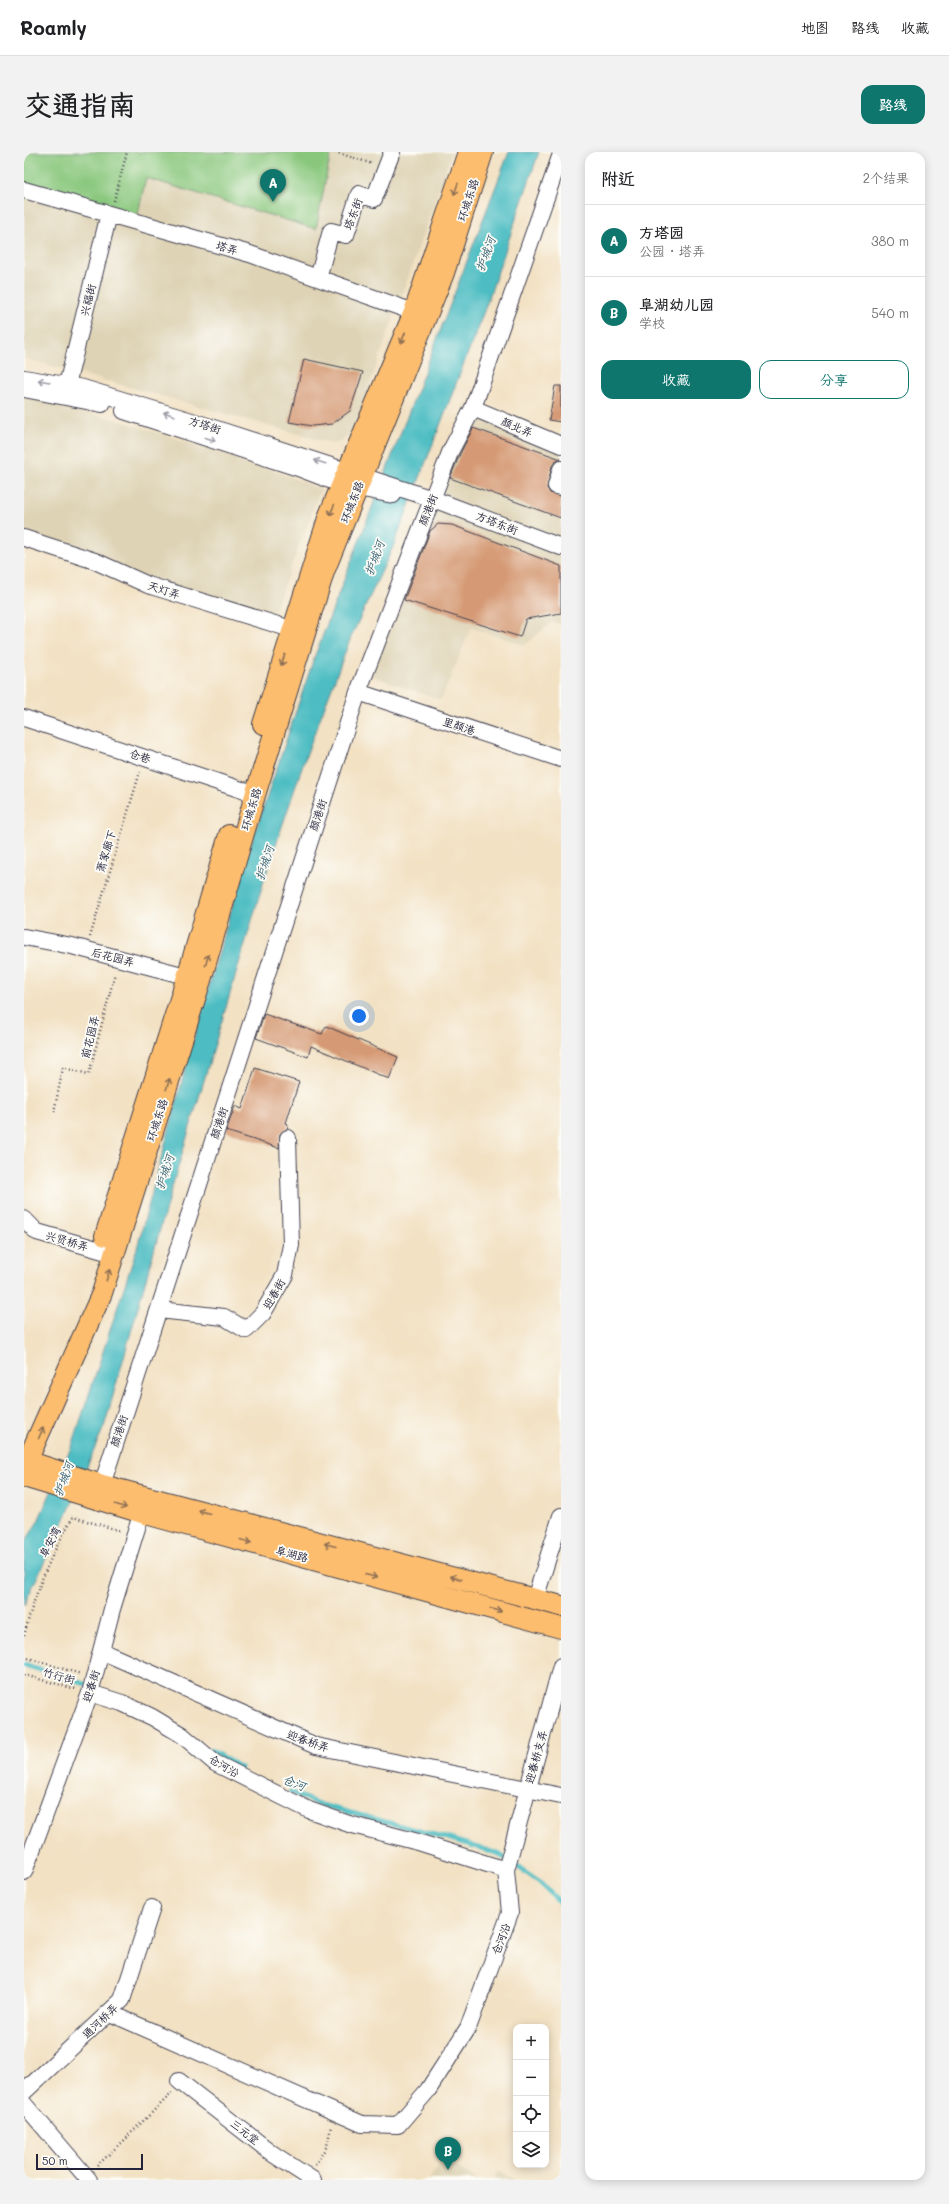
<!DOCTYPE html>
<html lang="zh">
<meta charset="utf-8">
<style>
body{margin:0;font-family:Mali,"LXGW WenKai TC",sans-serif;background:#f2f2f2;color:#202124}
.controls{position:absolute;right:12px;bottom:12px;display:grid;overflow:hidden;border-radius:8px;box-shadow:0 2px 10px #0003}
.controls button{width:36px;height:36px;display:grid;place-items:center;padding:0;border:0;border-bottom:1px solid #e0e0e0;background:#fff;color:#202124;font:20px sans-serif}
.scale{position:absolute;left:12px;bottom:10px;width:107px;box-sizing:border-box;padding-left:4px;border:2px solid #22223b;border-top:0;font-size:11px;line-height:14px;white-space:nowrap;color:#22223b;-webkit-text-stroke:3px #fdfcf7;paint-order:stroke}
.you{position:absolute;left:335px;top:864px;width:14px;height:14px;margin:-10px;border:3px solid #fff;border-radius:50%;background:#1a73e8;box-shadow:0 0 0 6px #1a73e833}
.badge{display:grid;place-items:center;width:26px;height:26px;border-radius:50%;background:#0f766e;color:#fff;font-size:13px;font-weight:700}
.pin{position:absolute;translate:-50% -33px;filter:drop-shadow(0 1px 2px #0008)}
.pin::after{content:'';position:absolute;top:21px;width:14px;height:12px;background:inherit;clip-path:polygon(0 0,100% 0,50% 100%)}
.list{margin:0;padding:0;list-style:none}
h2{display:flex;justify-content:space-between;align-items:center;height:52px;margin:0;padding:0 16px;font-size:17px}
h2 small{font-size:13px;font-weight:400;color:#757577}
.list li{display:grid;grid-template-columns:26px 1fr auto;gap:12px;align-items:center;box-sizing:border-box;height:72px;padding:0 16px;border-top:1px solid #e0e0e0}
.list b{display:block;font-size:15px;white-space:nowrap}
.list p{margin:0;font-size:13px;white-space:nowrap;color:#757577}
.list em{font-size:13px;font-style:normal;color:#757577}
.actions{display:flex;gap:8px;padding:12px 16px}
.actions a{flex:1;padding:9px 0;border:1px solid #0f766e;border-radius:12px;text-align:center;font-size:14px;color:#0f766e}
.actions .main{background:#0f766e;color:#fff}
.icon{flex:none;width:22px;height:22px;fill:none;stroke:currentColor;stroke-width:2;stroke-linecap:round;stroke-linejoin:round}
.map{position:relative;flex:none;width:537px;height:2028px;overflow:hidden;border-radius:12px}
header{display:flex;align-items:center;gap:24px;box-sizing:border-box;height:56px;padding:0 20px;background:#fff;border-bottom:1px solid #e0e0e0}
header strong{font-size:19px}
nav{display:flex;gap:22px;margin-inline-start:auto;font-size:14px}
.intro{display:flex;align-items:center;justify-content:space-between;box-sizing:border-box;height:96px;padding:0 24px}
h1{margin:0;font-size:28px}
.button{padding:10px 18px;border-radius:12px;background:#0f766e;color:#fff;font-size:14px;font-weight:700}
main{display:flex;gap:24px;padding:0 24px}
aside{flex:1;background:#fff;border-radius:12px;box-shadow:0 2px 10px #0003}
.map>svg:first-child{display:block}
.built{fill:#ded3b5}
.green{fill:#89c77d;stroke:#56745c}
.water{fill:#4ebdc3;stroke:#38707f}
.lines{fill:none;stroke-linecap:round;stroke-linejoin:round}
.stream{stroke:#4ebdc3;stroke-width:4.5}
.building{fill:#d59a75}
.minor-casing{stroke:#413f4f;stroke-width:18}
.major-casing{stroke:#413f4f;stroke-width:22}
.path{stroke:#413f4f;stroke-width:2.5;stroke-dasharray:1 3;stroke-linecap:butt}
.minor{stroke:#fff;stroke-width:16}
.major{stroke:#fcbd6e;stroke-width:20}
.oneway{stroke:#8f7054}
.oneway2{stroke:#9c9ca7}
.labels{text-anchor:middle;stroke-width:3.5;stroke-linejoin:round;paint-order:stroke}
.street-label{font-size:11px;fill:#22223b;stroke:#fdfcf7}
.water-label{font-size:12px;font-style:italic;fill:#346071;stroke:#fdfcf7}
</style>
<header>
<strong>Roamly</strong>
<nav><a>地图</a><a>路线</a><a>收藏</a></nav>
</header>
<div class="intro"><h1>交通指南</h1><a class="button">路线</a></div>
<main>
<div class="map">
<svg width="537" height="2028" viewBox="0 0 537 2028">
<rect width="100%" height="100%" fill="#fdfcf7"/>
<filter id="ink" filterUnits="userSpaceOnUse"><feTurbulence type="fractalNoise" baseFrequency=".025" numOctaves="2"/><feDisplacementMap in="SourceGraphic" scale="8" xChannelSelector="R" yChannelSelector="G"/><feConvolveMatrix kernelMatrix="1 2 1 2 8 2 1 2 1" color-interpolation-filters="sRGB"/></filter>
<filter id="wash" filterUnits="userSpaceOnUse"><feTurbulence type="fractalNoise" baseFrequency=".012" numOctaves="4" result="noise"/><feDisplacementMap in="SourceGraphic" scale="16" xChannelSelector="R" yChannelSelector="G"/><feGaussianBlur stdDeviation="0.9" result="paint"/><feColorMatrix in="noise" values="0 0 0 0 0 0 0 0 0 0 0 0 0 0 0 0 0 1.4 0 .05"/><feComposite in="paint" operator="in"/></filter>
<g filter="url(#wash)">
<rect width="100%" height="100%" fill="#f2e1c3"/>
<path class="built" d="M307,0H428L331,275L322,286L310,292L0,206V38L122,26L292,77Z
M0,244L93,268L222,308L297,337L248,464L0,391Z
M442,250L537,287V471L528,470L501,493L447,476L417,548L342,522Z
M418,2008L454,2028H405Z
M474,2019L491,2028H470Z"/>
<path class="green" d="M0,0H307L292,77L122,26L112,70L0,38Z"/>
<path class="water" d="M485,0H515L462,154L405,302L369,395L327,485L283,601L241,725L146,1042L81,1272L45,1358L0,1453V1392L14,1369L49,1291L113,1096L167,896L224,701L290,506Z"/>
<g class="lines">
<path class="stream" d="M0,1513L65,1533
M187,1598L217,1616
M266,1640L298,1653L423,1686L475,1702L515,1730L537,1751"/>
</g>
<g id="blocks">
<path class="building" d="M280,207L339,220L326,259L308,272L288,274L265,270Z
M531,234H537V270L525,268Z
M449,276L537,307L531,310L528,314L523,336L526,341L537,344V366L426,326L436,302Z
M414,372L428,373L537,414V461L502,467L496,485L380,448L406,379Z
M240,862L298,882L302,874L374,905L365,927L287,894L284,905L232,886Z
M231,916L275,930L262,971L264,972L263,977L256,982L255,996L202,979L211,954L218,957Z"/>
</g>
</g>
<g filter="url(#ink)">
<use href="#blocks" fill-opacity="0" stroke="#413f4f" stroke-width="1"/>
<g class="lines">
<g class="minor-casing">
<path id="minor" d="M0,38L226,102L401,164
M294,126L307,79L322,83L335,42L350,47L368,0
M0,226L59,236L171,270L409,347L537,395
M43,233L85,62
M0,237L78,252
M449,256L537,293
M100,259L277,317L319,333L369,343
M537,317L532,334L537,335
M0,386L71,409L124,433L280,481
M334,540L537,607
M0,566L218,638L232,640
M0,785L48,794L173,827
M0,1067L13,1080L90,1102
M135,1158L200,1165L222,1178L239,1161L261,1123L267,1093L264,986
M78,1333L334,540L427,298L449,256L537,2
M511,1447L537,1364
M77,1499L292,1594L537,1644
M66,1541L98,1551L128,1565L158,1583L191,1611L285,1658L325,1672L394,1690L482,1718L486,1761L444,1876L404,1938L374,1973L338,1972L86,1861
M482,1718L537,1514
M0,1720L66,1541L88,1457L121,1350
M155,1929L249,2002L289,2028
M0,1940L98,1848L128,1756
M0,1952L65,2028"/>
</g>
<g class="major-casing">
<path id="major" d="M239,572L305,363L390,160L444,0
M81,1084L163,825L205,683
M0,1308L78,1333L537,1454
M0,1316L78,1141L177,828L232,640L300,420L420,121L459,0
M0,1325L118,1361L537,1476"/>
</g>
<path class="path" d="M311,0L349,12
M90,49L103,0
M66,785L116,620
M30,960L39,916L65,922L91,821
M0,1484C11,1440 26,1404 49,1365L97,1379
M0,1505L57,1522
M0,1523L52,1537
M291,2013L303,1994L307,1974
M73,2014L148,1941"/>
<use href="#minor" class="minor"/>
<use href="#major" class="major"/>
</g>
<defs><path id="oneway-shaft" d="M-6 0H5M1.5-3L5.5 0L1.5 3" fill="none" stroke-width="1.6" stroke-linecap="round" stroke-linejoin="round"/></defs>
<g class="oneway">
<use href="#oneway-shaft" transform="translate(432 37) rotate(109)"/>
<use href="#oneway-shaft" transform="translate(379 186) rotate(113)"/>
<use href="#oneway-shaft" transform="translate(308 358) rotate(113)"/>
<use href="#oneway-shaft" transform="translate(259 508) rotate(108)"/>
<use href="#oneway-shaft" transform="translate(183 808) rotate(-74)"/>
<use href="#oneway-shaft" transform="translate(144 932) rotate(-72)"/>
<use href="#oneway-shaft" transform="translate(84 1123) rotate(-73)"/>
<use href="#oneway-shaft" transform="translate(17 1281) rotate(-66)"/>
<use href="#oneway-shaft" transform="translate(97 1354) rotate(17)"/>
<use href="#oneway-shaft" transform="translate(180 1360) rotate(-165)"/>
<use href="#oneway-shaft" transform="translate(222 1389) rotate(15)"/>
<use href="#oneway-shaft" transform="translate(306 1393) rotate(-165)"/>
<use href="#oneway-shaft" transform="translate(347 1424) rotate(15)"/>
<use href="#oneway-shaft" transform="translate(432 1426) rotate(-165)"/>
<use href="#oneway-shaft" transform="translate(472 1458) rotate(15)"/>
</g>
<g class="oneway2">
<use href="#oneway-shaft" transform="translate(20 229) rotate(-171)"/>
<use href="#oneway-shaft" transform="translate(145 262) rotate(-163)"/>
<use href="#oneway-shaft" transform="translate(186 287) rotate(18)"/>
<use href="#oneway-shaft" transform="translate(296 310) rotate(-162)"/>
</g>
</g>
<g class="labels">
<g class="street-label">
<text transform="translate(444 48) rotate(-72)" y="4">环城东路</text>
<text transform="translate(329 62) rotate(-70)" y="4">塔东街</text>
<text transform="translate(203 96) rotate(16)" y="4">塔弄</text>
<text transform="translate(64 148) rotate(-76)" y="4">兴福街</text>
<text transform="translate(181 273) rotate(18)" y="4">方塔街</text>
<text transform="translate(493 275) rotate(23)" y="4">颜北弄</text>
<text transform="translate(328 350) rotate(-69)" y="4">环城东路</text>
<text transform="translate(404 358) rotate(-69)" y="4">颜港街</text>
<text transform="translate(473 371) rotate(21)" y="4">方塔东街</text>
<text transform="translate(140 438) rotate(18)" y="4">天灯弄</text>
<text transform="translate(435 574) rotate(18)" y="4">里颜港</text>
<text transform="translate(116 604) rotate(18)" y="4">仓巷</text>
<text transform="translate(227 657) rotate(-73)" y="4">环城东路</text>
<text transform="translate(294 663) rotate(-72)" y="4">颜港街</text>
<text transform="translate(82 699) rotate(-73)" y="4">萧家廊下</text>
<text transform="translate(89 805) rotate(15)" y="4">后花园弄</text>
<text transform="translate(66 885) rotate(-76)" y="4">前花园弄</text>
<text transform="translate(133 968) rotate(-72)" y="4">环城东路</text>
<text transform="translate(195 971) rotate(-72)" y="4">颜港街</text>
<text transform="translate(43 1089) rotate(16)" y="4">兴贤桥弄</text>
<text transform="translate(250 1142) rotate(-61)" y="4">迎春街</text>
<text transform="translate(95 1279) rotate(-72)" y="4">颜港街</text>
<text transform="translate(26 1390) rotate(-62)" y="4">阜安湾</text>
<text transform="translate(268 1402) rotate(15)" y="4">阜湖路</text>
<text transform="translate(35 1524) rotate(16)" y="4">竹行街</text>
<text transform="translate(67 1534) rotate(-73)" y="4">迎春街</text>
<text transform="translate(284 1589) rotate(19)" y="4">迎春桥弄</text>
<text transform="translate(512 1605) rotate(-75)" y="4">迎春桥支弄</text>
<text transform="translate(200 1614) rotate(31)" y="4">仓河沿</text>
<text transform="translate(477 1787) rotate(-70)" y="4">仓河沿</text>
<text transform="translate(76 1869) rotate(-44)" y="4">通河桥弄</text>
<text transform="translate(221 1980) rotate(38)" y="4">三元堂</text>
</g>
<g class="water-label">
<text transform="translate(462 102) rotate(-70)" y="4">护城河</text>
<text transform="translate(351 406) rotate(-70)" y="4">护城河</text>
<text transform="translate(241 711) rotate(-72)" y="4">护城河</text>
<text transform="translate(141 1020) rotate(-72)" y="4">护城河</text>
<text transform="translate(40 1327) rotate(-70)" y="4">护城河</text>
<text transform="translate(270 1631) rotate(21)" y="4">仓河</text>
</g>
</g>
</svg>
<div class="controls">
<button>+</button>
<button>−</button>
<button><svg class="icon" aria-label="locate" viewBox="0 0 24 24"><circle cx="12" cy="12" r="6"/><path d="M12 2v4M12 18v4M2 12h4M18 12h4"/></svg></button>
<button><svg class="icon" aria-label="layers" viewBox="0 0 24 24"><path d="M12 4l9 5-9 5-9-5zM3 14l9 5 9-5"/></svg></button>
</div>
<div class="scale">50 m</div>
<div class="you"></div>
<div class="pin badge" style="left:249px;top:50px">A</div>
<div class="pin badge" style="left:424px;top:2018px">B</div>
</div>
<aside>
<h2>附近<small>2个结果</small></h2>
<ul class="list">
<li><span class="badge">A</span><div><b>方塔园</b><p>公园 · 塔弄</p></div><em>380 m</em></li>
<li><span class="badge">B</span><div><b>阜湖幼儿园</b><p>学校</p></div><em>540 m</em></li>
</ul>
<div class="actions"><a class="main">收藏</a><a>分享</a></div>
</aside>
</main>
